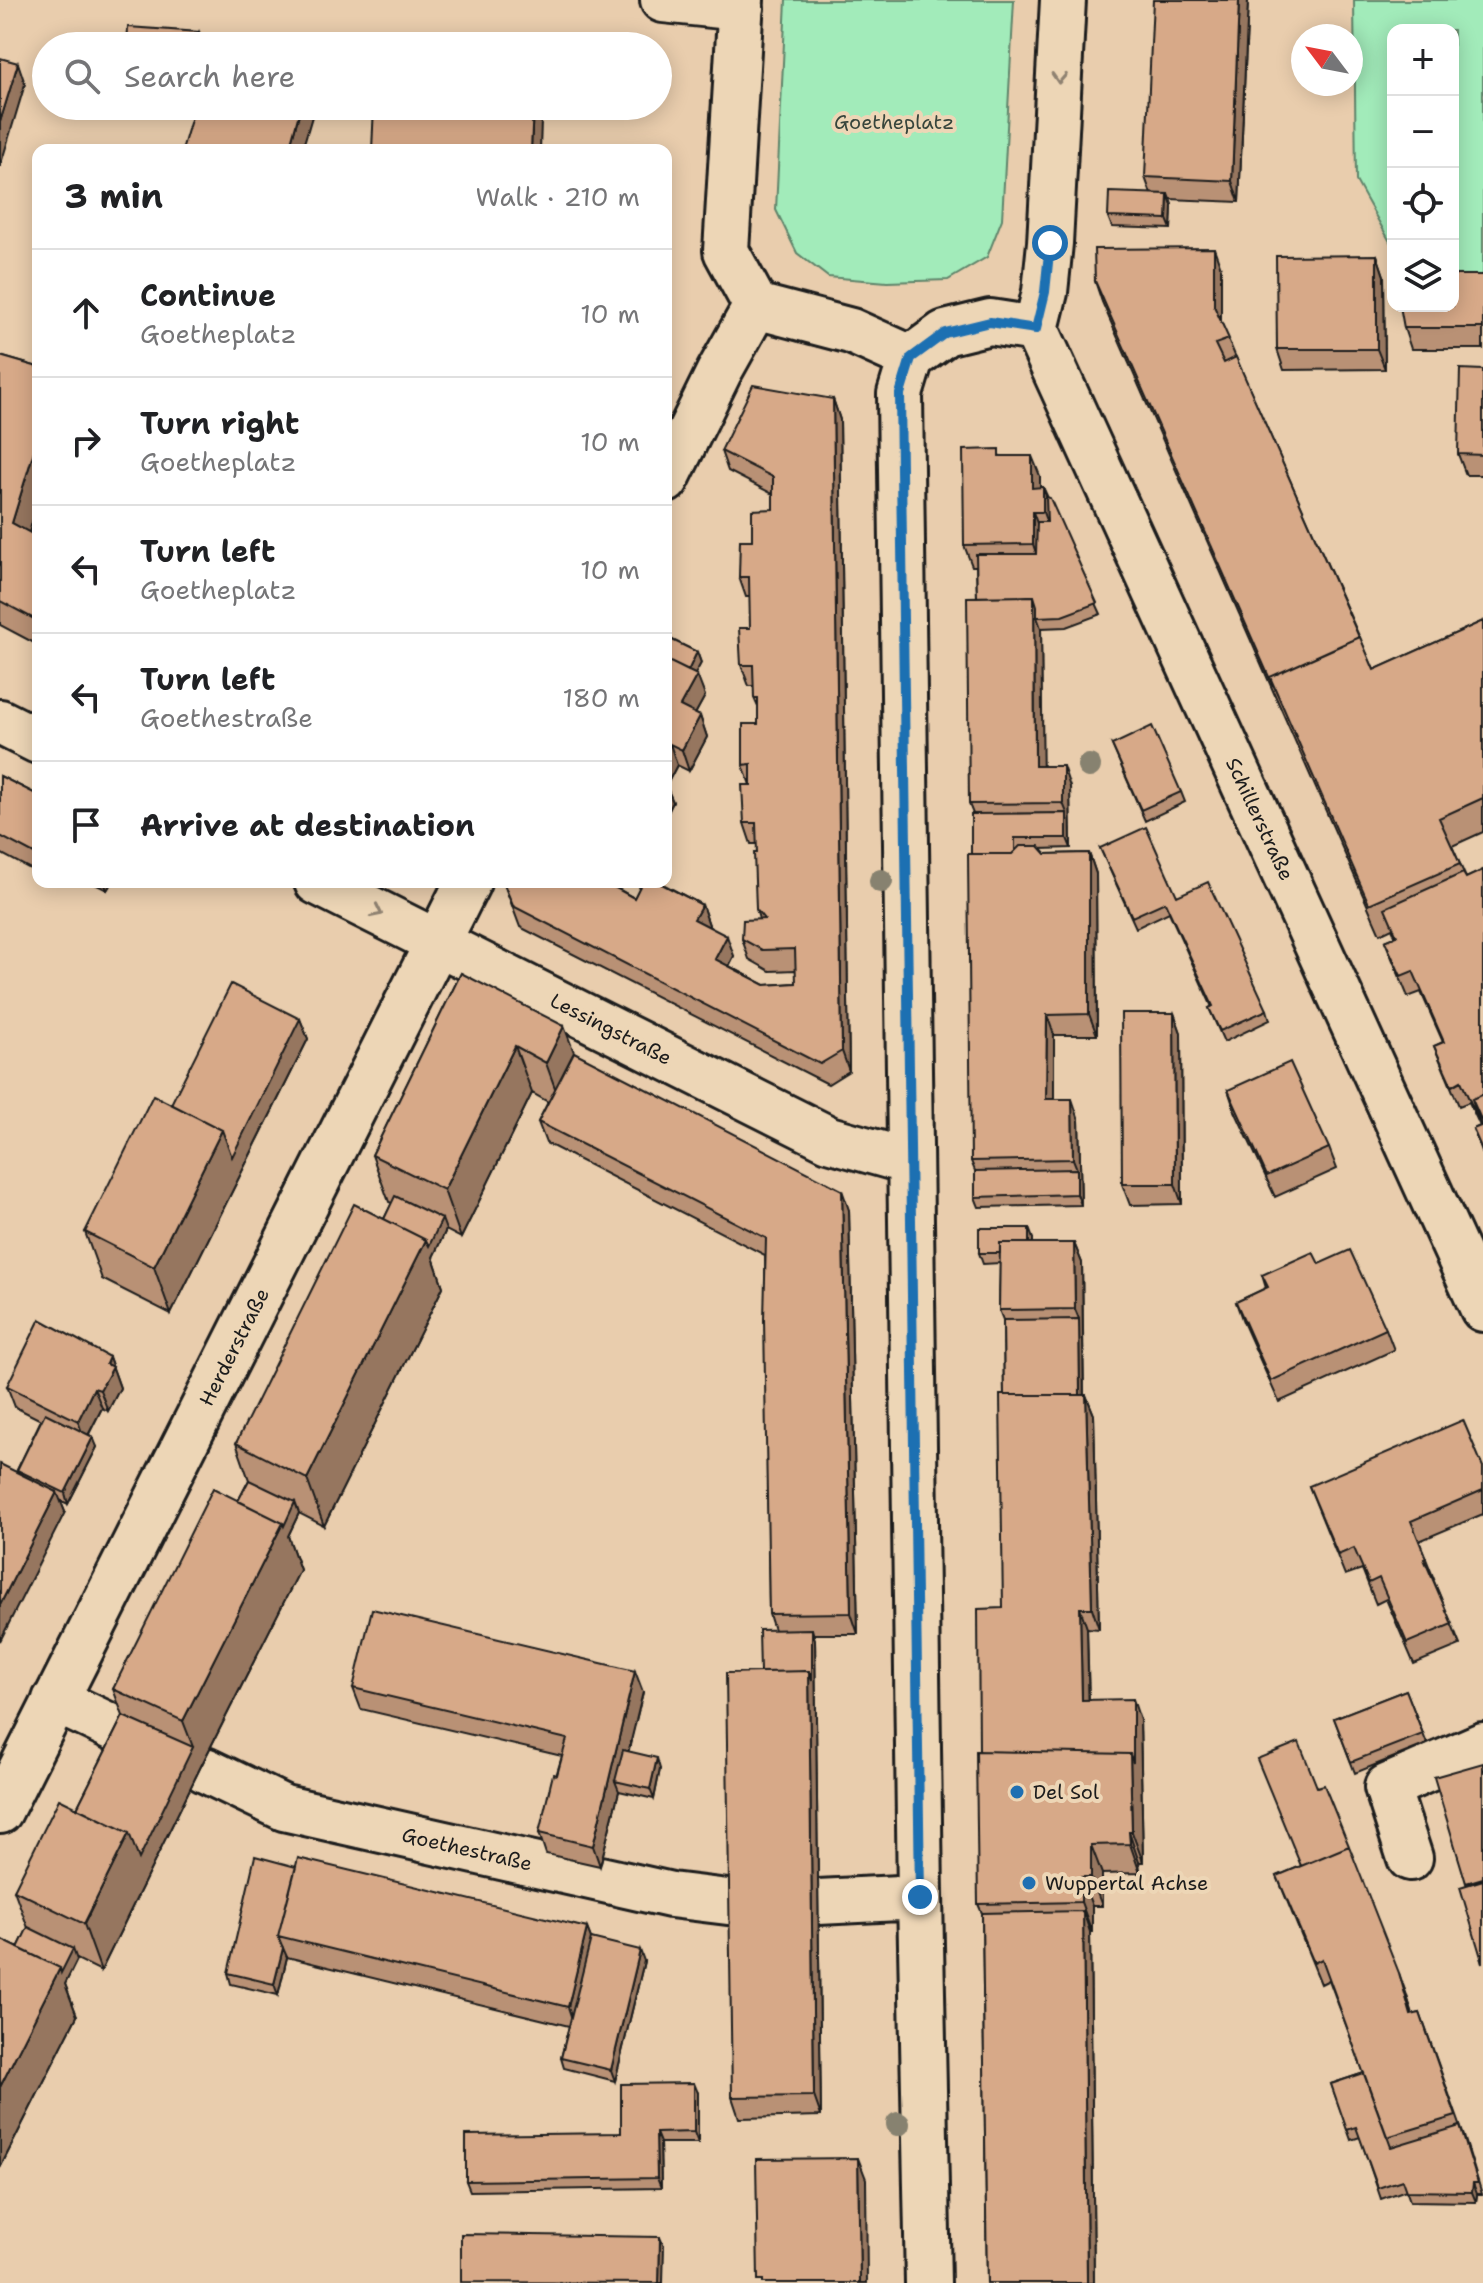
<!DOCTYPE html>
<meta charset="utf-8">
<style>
body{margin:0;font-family:"Shantell Sans",sans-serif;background:#f6f6f6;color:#202124}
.controls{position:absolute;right:24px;top:24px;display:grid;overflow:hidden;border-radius:16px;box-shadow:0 4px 20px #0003}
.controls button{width:72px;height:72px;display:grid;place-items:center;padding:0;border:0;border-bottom:2px solid #e0e0e0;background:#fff;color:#202124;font:40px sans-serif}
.compass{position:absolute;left:1291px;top:24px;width:72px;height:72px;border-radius:50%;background:#fff;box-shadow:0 4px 20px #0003;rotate:302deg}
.stop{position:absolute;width:24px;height:24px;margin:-18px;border:6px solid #1f6fb2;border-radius:50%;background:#fff}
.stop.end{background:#1f6fb2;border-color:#fff;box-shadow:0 2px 8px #0008}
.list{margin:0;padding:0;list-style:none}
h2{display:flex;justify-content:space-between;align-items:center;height:104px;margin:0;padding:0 32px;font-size:34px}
h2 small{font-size:26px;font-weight:400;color:#757577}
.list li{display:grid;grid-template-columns:52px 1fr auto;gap:24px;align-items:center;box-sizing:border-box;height:128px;padding:0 32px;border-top:2px solid #e0e0e0}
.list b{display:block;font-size:30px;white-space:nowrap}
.list p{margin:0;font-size:26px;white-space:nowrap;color:#757577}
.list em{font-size:26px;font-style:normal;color:#757577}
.icon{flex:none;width:44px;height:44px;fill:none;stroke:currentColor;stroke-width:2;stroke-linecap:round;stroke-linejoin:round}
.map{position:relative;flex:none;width:1483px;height:2283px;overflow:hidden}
.search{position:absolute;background:#fff;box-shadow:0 4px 20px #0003;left:32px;top:32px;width:640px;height:88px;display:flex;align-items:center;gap:20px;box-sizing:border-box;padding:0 28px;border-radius:44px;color:#757577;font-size:30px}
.panel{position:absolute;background:#fff;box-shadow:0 4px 20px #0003;left:32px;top:144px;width:640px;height:744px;border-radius:16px}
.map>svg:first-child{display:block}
.green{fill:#a2ebba;stroke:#5f846b;stroke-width:2}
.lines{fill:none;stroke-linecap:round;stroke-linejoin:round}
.minor-casing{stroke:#1c1c1c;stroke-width:50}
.minor{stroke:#edd6b6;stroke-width:44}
.tree{fill:#87826f}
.wall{fill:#b99175;stroke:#1c1c1c;stroke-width:2}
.shaded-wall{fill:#96765f;stroke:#1c1c1c;stroke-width:2}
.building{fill:#d7a988;stroke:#1c1c1c;stroke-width:2}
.oneway{stroke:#8f8271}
.route{stroke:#1f6fb2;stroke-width:10}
.poi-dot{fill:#1f6fb2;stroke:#edd6b6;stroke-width:3}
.labels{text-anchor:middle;stroke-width:8;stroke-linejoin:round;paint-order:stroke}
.park-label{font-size:20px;fill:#37453c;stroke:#edd6b6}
.street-label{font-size:20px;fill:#1c1c1c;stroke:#edd6b6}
.poi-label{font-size:20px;fill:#1c1c1c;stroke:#edd6b6;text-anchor:start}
</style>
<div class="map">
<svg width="1483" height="2283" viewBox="0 0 1483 2283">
<rect width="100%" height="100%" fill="#e9cdad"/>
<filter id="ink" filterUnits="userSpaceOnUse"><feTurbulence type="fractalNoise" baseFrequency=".0125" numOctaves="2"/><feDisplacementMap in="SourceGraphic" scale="16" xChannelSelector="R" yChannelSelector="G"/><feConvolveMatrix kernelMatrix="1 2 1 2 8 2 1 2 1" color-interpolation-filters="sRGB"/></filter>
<g filter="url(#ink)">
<path class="green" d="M786,0H1014L1002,219L987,257L948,280L887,282L828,277L797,253L776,210Z
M1354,0H1483V284L1453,285V30H1393V247L1356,181Z"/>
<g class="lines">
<g class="minor-casing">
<path id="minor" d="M663,0L741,8
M741,0L726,251L756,306L851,331L911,358
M1036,329L1483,1309
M1036,329L1045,292L1050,243L1063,0
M911,358L900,394L920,1897L928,2283
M911,358L945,333L990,322L1036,329
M666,480L719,372L756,306
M0,722L38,741
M317,882L829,1139L910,1162
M55,1700L129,1735
M205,1770L284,1808L671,1895L736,1903
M0,1811L468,882
M1410,1858L1387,1787L1483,1745
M818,1902L920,1897"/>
</g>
<use href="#minor" class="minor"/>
</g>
<g class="tree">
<circle cx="1089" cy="766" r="12"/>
<circle cx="881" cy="881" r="12"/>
<circle cx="898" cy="2124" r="12"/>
</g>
<path class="wall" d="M1248,0L1239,202L1170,199L1172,205L1171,229L1112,227L1108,217L1151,194L1145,177Z
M1377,255L1384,276L1385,369L1284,370L1277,349Z
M1221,268V322L1236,358L1374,670L1483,621V832L1452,846L1466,878L1483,870V1157L1473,1129L1480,1126L1469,1102L1459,1106L1434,1046L1443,1042L1421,992L1408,997L1385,941L1396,937L1392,928L1380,934L1102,302L1095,281Z
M1483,275V349H1411L1404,328Z
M0,356L38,367V502L29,532L38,537V645L0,625Z
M1483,370V475H1466L1458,454Z
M833,399L840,420L849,1071L828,1084L520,927L504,884L505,882H611L610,884L634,898L665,885L702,905L709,925V926L734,956L729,966L765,985L796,983V970L770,971L749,959L742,939L759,919L756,909L757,844H751L744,823L750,785L743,765L758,724V707L754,698V686H749L741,665L750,628V597H746L739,577L752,540L773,509V494L728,471L721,451Z
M1001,456L1040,476V487H1043L1101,614L1066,627L1041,628L1042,766L1070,787L1071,848L1041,849L1046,854L1089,853L1096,874L1097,1035H1054V1099L1079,1120L1081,1205L979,1207L975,1197V1171L971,1161V854L973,814L969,804L977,597L976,566H972L964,545Z
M666,637L697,652L701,663L695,674L705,696L695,714L700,716L707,737L689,771L677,765L666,786L673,802L666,816Z
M1112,745L1181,792L1185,802L1145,821Z
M0,776L38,795V873L0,853Z
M1100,848L1177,896L1267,1010L1270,1020L1224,1042L1209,1008L1212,1007L1169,912L1136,928Z
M91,882H112L107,890Z
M461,973L574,1052L849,1210L858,1634H813L815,1640L821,2116L739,2118L732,2097L760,1672L774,1630L769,1614L765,1255L546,1143L538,1122L548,1102L532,1093L461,1238L446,1230L433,1257L443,1287L324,1526L299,1513L288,1536L300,1570L200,1768L101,1971L77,1959L65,1984L77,2016L0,2168V1939L18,1948L28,1928L14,1890L77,1808L123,1716L113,1689L238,1501L249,1480L236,1443L384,1219L392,1203L389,1202L372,1155Z
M1174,1013L1181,1033L1182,1204L1130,1205L1122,1184Z
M300,1019L308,1039L171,1314L102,1279L85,1232Z
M1228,1090L1329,1148L1337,1169L1275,1197L1235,1111Z
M1033,1239V1243H1074L1082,1263L1084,1395H1086L1094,1415L1099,1629L1087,1628L1089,1700L1140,1720L1143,1862H1139L1140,1873L1102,1874V1906H1092V1932H1090L1094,2283H987L982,1913L978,1904L979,1751L1003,1608L1004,1395L1003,1320L999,1310L1000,1263L983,1264L979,1253Z
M1262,1275L1386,1329L1394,1350L1279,1402L1243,1322L1236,1302L1266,1288Z
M109,1357L120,1388L108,1411L102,1408L89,1434L97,1447L68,1504L60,1500L65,1512L18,1473L17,1470L41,1420L15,1407L7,1386Z
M1483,1467V1514L1419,1541L1434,1579H1433L1460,1645L1414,1664L1386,1599L1376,1604L1362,1569L1345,1575L1309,1486Z
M353,1688L643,1692L628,1751L660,1769L654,1799L619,1791L600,1866L546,1854L539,1833L562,1756L361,1709Z
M1406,1690L1427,1744L1355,1773L1334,1718Z
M1317,1787L1406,1993L1413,2015L1420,2013L1464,2136L1482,2194H1477L1476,2202L1410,2201L1406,2190L1381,2199L1360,2137L1351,2140L1331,2084L1364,2073L1329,1980L1321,1984L1277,1876L1301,1866Z
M296,1867L587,1928L591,1938L644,1961L615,2081L564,2068L561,2058L569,2026L287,1957L278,1995L231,1984L228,1973Z
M698,2093V2143H660L661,2188L470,2191L466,2181L621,2133Z"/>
<path class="shaded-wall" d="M1239,0H1248L1239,202L1232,181Z
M199,32L202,42L201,46H194Z
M18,63L25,84L0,167V122Z
M301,106H311L313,113L302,150H289Z
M533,106H536L541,121L540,150H531Z
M1168,194L1172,205L1171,229L1167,219Z
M1214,248L1221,268V326L1214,306Z
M1377,255L1384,276L1385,369L1377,349Z
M833,399L840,420L849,1071L842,1051Z
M38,438V502L23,553L12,523Z
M1032,456L1040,476V508L1032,488Z
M1043,487L1050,508V532L1043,512Z
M1033,512L1040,532V565L1033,544Z
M1034,596L1041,617H1037L1041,628L1043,787L1035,766Z
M697,652L701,663L688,688L685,677Z
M697,675L705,696L688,727L680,706Z
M700,716L707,737L689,771L682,750Z
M670,744L677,765L666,786L673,802L666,816V751Z
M1063,766L1070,787L1071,848L1067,838V813L1063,803Z
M1089,853L1096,874L1097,1035L1089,1014Z
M104,882H112L107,890Z
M702,905L709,925L701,940L694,919Z
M727,936L734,956L722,979L715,959Z
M1174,1013L1181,1033L1182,1204L1175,1184Z
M1047,1015L1054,1035V1120L1046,1099Z
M300,1019L308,1039L171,1314L154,1267L222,1130Z
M564,1026L582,1073L563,1110L546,1063Z
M515,1046L532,1093L461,1238L444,1190Z
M1072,1099L1079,1120L1081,1205L1077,1194V1169L1073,1159Z
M842,1190L849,1210L858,1634L851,1613Z
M442,1219L446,1230L433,1257L443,1287L324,1526L307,1479L426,1240Z
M1029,1228L1033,1239V1263L1029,1253Z
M1074,1243L1082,1263L1084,1415L1080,1404L1079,1319L1075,1309Z
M109,1357L120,1388L108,1411L100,1390L106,1364Z
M94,1388L102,1408L85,1441L78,1421Z
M1086,1395L1094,1415L1099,1629L1092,1608Z
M93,1437L97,1447L68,1504L65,1493Z
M57,1492L65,1512L0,1641V1605Z
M295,1502L299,1513L288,1536L300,1570L200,1768L101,1971L84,1924L129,1833L193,1747L183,1721L283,1523Z
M1080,1608L1087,1628L1089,1721L1082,1700Z
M812,1629L815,1640L821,2116L814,2096L809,1671Z
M635,1671L643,1692L621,1782L615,1781L619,1791L600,1866L593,1846Z
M1133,1699L1140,1720L1143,1862L1132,1832L1130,1754Z
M657,1758L660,1769L654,1799L650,1789Z
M1129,1832L1139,1862L1140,1873L1130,1844Z
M1091,1845L1102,1874V1906L1091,1877Z
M1081,1877L1092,1906V1932L1081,1902Z
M1083,1911L1090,1932L1094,2283H1087Z
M587,1928L595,1949L575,2028L568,2007Z
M283,1948L287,1957L278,1995L274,1984Z
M73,1949L77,1960L65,1984L77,2016L0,2168V2087L60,1968Z
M640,1950L644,1961L615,2081L611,2070Z
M1399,1973L1406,1993L1419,2036L1411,2015Z
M694,2083L698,2093V2143L694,2132Z
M656,2133L660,2143L661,2188L657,2178Z
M858,2158L866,2179L867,2283H860Z
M1473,2183L1477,2194L1476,2202L1472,2192Z
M660,2237L664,2247L663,2283H659Z"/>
<path class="building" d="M1153,0H1239L1232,181L1145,177Z
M128,27L199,32L194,46H127Z
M0,58L18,63L0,122Z
M195,106H301L289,150H182Z
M374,106H533L531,150H372Z
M1109,192L1168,194L1167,219L1108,217Z
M1214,248V306L1229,339L1215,344L1224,363L1236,357L1359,637L1270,677L1273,686L1095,281L1094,249Z
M1377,255V349H1277L1276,256Z
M1453,275H1483V328H1404L1400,306H1453Z
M0,356L38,367V438L12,523L38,537V621L0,601Z
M1460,369L1483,370V455L1458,454Z
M753,385L833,399L842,1051L820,1064L513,906L504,884L505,882H605L634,898L642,882H658L702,905L694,919L727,936L715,959L765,985L796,983L795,949L762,950L742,939L743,920L764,919L756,909L754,853H757L756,823H744L742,785H751V764L743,765V724H758V698H754L753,665H741L739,628H750L749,577H739L740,540H752V510L773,509V477L721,451Z
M999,449V456H1032V488L1043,487V512H1033V544L964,545L963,450Z
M1046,497L1050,498L1097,603L1062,616L1037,617V606L1034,596L977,597L976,554H1036L1037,522H1047Z
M1034,596L1035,766H1063V803L969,804L967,597Z
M1483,621V798L1439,818L1460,864L1369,904L1270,677L1360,637L1374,670Z
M666,637L697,652L688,671L666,660Z
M666,660L697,675L680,706L700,716L682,750L670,744L666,751Z
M1152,726L1181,792L1141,810L1112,745Z
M0,776L38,795V856L0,836Z
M1067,813V838H1015V851L1012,854H971V814Z
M1146,827L1177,896L1208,882L1267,1010L1220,1031L1209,1008L1213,1006L1165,902L1132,917L1100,848Z
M1020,846H1039L1046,854L1089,853V1014L1047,1015L1046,1099H1072L1073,1159L971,1161L968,854H1012Z
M1483,870V1094L1472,1099L1481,1126L1461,1081L1452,1086L1434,1046L1444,1042L1413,971L1401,976L1385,941L1397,936L1385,908L1463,873L1466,878Z
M461,973L564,1026L546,1063L515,1046L444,1190L372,1155Z
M231,984L300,1019L232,1157L222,1130L171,1104Z
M1121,1013H1174L1175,1184H1122Z
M574,1052L842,1190L851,1613L769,1614L764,1320L766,1238L538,1122Z
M1290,1062L1329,1148L1267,1176L1228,1090Z
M1483,1094V1124L1472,1099Z
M153,1095L222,1130L154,1267L85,1232Z
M1483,1125V1152L1473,1129Z
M1077,1169V1194L975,1197V1171Z
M395,1196L442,1219L429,1246L426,1240L384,1219Z
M354,1204L426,1240L307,1479L236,1443Z
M979,1228H1029V1243H1000V1253H979Z
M1000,1243H1074L1075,1309L999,1310Z
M1350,1250L1386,1329L1271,1381L1236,1302L1268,1287L1262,1275L1313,1252L1319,1264Z
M40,1319L109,1357L106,1364L113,1367L100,1390L94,1388L78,1421L7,1386Z
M1079,1319L1080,1395H1004L1003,1320Z
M1000,1395H1086L1092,1608H1080L1082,1700L1133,1699V1763L1130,1754L979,1751L978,1609L1003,1608Z
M45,1413L93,1437L65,1493L17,1470Z
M1463,1420L1483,1467V1490L1411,1521L1426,1558L1424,1559L1452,1624L1407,1643L1379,1578L1369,1583L1354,1548L1338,1555L1309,1486Z
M0,1464L57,1492L0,1605Z
M249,1480L295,1502L284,1526L283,1523L238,1501Z
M213,1488L283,1523L183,1721L113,1689Z
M372,1609L635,1671L593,1846L539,1833L553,1774L557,1775L567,1739L353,1688Z
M812,1629V1681L809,1671L760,1672L759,1630Z
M809,1671L814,2096L732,2097L726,1673Z
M1406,1690L1423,1734L1351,1762L1334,1718Z
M123,1716L193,1747L139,1859L129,1833L77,1808Z
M1299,1742L1317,1787L1324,1785L1349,1846L1301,1866L1257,1759Z
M623,1750L657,1758L650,1789L615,1781Z
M976,1751L1130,1754L1132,1832H1129L1130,1844L1091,1845V1877H1081V1902L978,1904Z
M1483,1763V1878L1466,1883L1434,1777Z
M59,1799L129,1833L84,1924L14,1890Z
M1349,1846L1399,1973L1411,2015L1420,2013L1456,2116L1387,2137L1322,1959L1314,1963L1277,1876Z
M255,1856L296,1867L278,1936L283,1948L274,1984L228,1973Z
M298,1858L587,1928L568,2007L278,1936Z
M1483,1880V1964L1460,1887Z
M1083,1911L1087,2283H987L982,1913Z
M28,1927L73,1949L61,1973L60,1968L18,1948Z
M591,1938L640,1950L611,2070L561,2058Z
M0,1939L60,1968L0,2087Z
M1364,2073L1391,2147L1460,2126L1478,2183H1473L1472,2192L1406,2191L1402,2180L1378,2188L1356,2127L1347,2130L1331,2084Z
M694,2083V2132L656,2133L657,2178L466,2181V2135L621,2133V2084Z
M858,2158L860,2283H763V2280H758L756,2159Z
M461,2234L660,2237L659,2283L461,2282Z"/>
<defs><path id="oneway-chevron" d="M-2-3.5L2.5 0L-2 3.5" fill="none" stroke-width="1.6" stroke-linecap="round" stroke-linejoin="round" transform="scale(2)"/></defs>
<g class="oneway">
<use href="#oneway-chevron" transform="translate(1059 78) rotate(93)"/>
<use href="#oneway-chevron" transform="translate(377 912) rotate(26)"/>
</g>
</g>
<g class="lines" filter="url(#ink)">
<path class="route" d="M920,1897L900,394L911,358L945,333L990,322L1036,329L1045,292L1050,243"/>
</g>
<g class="poi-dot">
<circle cx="1017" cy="1792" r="8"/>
<circle cx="1029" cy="1883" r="8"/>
</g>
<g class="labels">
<g class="park-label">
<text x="894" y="129">Goetheplatz</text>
</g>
<g class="street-label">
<text transform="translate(1260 819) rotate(65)" y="7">Schillerstraße</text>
<text transform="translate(611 1029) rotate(27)" y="7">Lessingstraße</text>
<text transform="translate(234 1347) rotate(-63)" y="7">Herderstraße</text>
<text transform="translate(467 1849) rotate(13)" y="7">Goethestraße</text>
</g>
<g class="poi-label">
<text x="1033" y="1799">Del Sol</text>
<text x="1045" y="1890">Wuppertal Achse</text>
</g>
</g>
</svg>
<div class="controls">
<button>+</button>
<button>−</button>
<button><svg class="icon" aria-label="locate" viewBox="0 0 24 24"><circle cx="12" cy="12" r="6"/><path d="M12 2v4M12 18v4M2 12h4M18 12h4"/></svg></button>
<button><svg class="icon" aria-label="layers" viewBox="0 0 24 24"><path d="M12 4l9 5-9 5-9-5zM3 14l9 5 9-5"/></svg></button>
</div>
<svg class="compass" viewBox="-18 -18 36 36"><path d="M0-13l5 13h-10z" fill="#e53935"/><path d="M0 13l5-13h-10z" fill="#757577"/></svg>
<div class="stop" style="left:1050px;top:243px"></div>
<div class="stop end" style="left:920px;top:1897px"></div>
<div class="search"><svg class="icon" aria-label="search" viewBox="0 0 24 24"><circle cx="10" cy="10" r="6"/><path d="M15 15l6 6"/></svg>Search here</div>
<section class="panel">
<h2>3 min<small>Walk · 210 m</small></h2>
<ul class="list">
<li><svg class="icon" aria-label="ahead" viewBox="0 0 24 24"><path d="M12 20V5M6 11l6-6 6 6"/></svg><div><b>Continue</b><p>Goetheplatz</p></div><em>10 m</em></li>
<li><svg class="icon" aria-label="right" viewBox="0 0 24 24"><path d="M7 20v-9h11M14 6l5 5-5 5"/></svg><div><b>Turn right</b><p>Goetheplatz</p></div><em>10 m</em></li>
<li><svg class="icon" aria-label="left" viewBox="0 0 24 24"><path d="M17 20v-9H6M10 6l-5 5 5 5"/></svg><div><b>Turn left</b><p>Goetheplatz</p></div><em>10 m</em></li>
<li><svg class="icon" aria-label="left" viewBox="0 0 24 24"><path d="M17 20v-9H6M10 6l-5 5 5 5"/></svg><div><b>Turn left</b><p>Goethestraße</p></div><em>180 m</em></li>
<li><svg class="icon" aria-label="arrive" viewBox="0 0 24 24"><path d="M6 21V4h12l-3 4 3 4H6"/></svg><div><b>Arrive at destination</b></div></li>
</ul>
</section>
</div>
